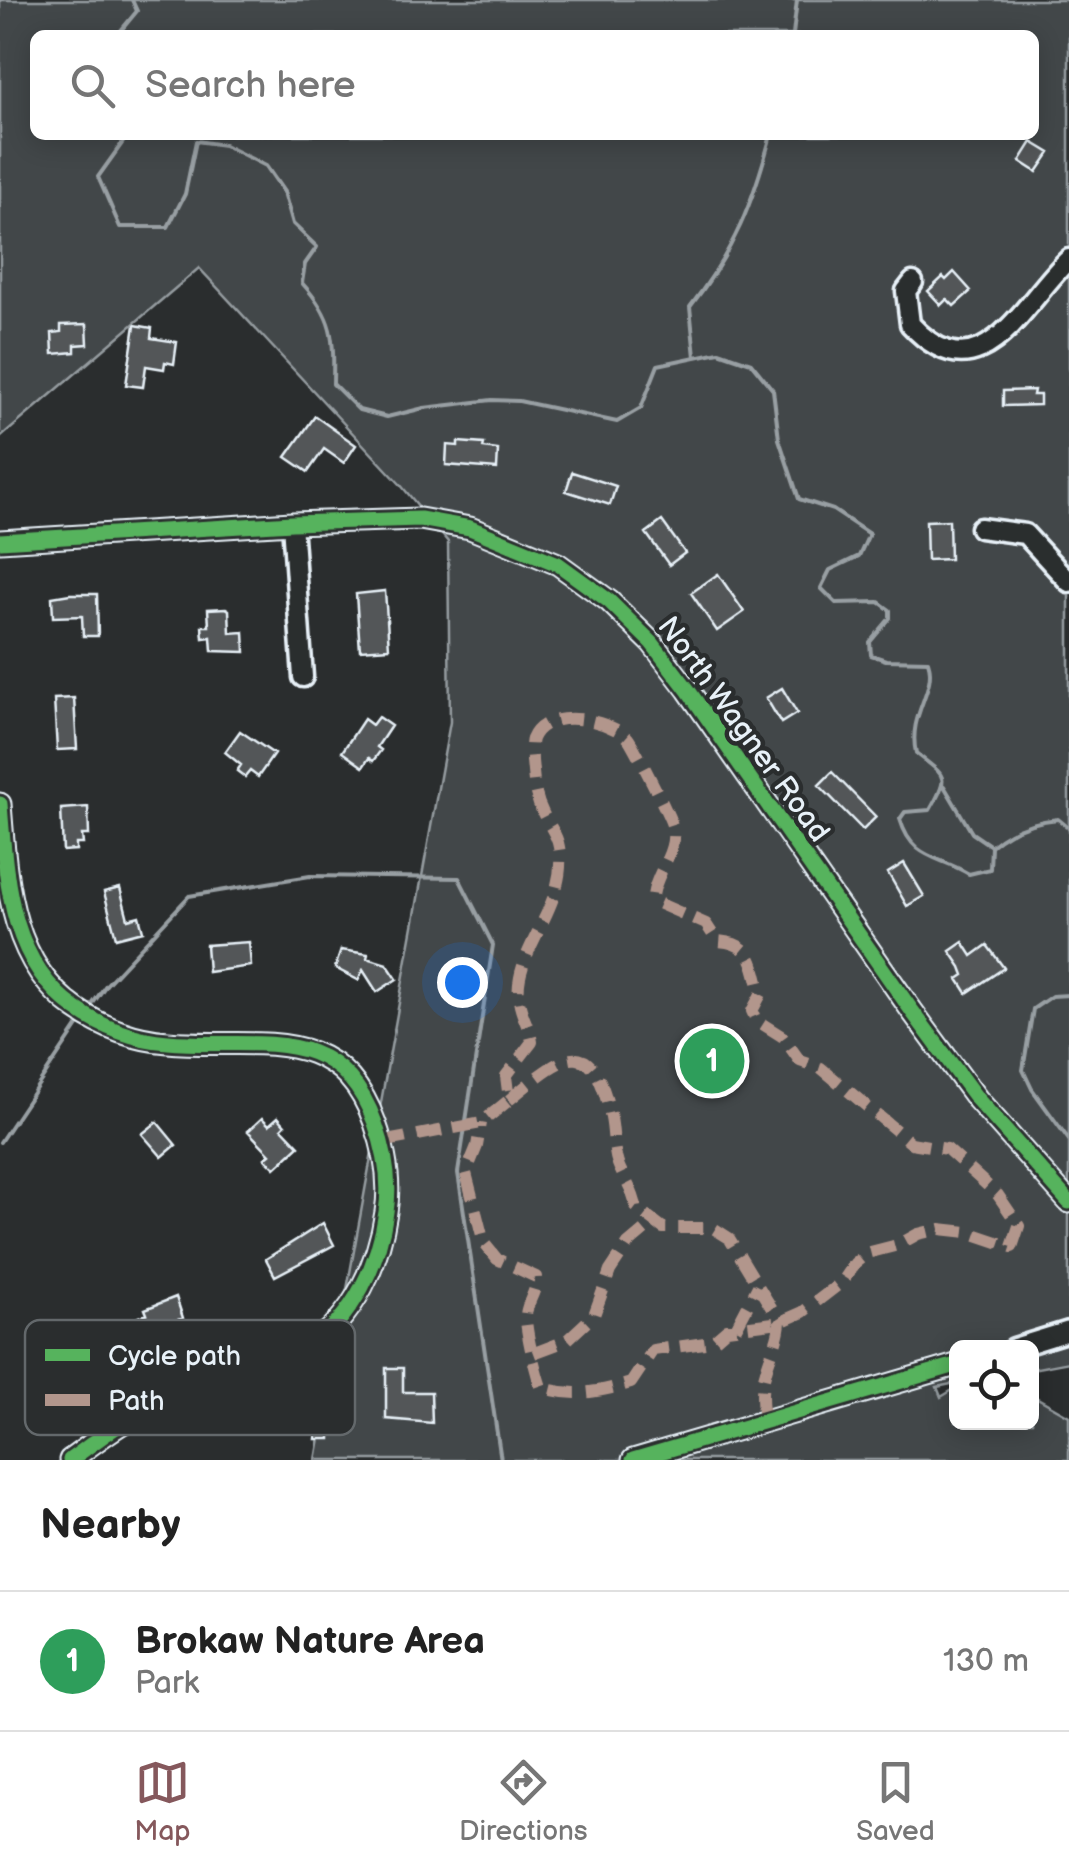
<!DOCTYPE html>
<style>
body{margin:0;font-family:"Balsamiq Sans",sans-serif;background:#f6f6f6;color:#222}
.controls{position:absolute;right:30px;bottom:30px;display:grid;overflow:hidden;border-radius:15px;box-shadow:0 5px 25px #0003}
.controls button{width:90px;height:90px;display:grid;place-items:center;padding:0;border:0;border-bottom:2px solid #e0e0e0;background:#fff;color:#222;font:50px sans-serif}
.you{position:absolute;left:462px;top:982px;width:35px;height:35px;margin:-25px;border:8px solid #fff;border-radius:50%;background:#1a73e8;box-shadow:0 0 0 15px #1a73e833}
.badge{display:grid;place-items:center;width:65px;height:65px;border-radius:50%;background:#85585c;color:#fff;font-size:32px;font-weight:700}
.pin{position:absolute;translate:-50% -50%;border:5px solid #fff;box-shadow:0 2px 10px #0006}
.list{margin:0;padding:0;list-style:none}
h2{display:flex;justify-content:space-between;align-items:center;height:130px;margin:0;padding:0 40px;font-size:42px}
h2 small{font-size:32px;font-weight:400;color:#767676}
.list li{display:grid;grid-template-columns:65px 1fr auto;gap:30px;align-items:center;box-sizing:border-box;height:140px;padding:0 40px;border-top:2px solid #e0e0e0}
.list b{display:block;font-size:38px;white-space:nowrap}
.list p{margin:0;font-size:32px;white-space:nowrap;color:#767676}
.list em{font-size:32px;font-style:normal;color:#767676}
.icon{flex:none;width:55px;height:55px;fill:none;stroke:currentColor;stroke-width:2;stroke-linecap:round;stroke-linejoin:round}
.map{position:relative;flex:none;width:1069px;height:1460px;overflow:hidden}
.search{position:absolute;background:#fff;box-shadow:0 5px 25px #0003;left:30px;right:30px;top:30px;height:110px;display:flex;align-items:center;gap:25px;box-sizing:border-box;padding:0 35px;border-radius:15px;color:#767676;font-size:38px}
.sheet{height:270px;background:#fff}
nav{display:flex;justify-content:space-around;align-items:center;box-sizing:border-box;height:140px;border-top:2px solid #e0e0e0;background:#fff;font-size:28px;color:#767676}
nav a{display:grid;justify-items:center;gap:5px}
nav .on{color:#85585c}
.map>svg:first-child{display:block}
.green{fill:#424648;stroke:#959ca0;stroke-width:2.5;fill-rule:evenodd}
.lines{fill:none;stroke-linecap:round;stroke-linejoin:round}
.stream{stroke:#989fa3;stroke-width:4}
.building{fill:#535759;stroke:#e8f1f8;stroke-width:2.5}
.minor-casing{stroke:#e8f1f8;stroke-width:25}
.minor{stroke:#2a2d2e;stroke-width:18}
.quiet{stroke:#b2968c;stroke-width:12;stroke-dasharray:25 12;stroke-linecap:butt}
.cycleway-casing{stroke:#2a2d2e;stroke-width:21}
.cycleway{stroke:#56b35d;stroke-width:15}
.labels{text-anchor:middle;stroke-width:9;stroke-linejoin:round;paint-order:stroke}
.street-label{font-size:30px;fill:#e8f1f8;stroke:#2a2d2e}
.key{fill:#2a2d2e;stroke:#63686b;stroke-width:2.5}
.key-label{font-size:28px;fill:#e8f1f8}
</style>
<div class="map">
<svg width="1069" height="1460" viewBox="0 0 1069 1460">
<rect width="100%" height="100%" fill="#2a2d2e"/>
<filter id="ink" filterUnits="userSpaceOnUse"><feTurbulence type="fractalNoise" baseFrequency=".01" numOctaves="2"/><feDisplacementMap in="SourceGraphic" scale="20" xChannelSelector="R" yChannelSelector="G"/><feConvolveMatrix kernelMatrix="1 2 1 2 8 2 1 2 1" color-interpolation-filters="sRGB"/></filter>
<g filter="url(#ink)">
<path class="green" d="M0,0H1069V1362L1032,1369V1348H956V1383L937,1387L941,1397L956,1388V1422H1032V1395L1069,1416V1460H316L450,722L448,542L400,484L199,268L0,438ZM35,35H1034V135H35Z"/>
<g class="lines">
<path class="stream" d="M108,35L118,34L137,11L132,0
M793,35L797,0
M128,135L98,177L120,227H168L185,194L196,141L224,145L266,166L284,192L293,224L317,247L305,264L302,283C334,318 334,338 333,384L359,410L387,417L424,408L492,400L519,401L617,422L641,408L658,365L719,352L751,363L773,390L779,439L799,499L833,510L869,534L859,556L830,570L821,588L836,603L879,602L890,610V618L870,642L871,655L886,660L928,661C938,689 907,714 916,753C945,777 951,774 930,810L905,812L900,819C912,860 938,855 969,874L990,869L991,846C1010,830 1033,821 1058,819L1069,828
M695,357L690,307C735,249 752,205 771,135
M944,786L972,833L991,846
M1069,995L1052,996L1033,1009L1023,1070L1032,1089L1069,1140
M89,1009L106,985L189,896L310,876L459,878L493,945L458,1173L501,1460
M0,1142L81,1021"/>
</g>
<path class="building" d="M1032,142L1050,153L1037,172L1020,161Z
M954,272L971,291L954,306L947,299L941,305L928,291L943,277L946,280Z
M87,324L88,344L75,345V352L53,354L52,333L61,332V325Z
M135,325L152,328L151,338L177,342L174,364L165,362L164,369L146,366L143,387L126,385Z
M1034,390L1033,395H1040V405L1003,406V391Z
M315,416L356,445L344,463L324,449L308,472L286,457Z
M458,442L484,444L483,448L498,450L497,469L446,465L447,445L458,446Z
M572,472L616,486L610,505L566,491Z
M949,520L950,559L927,560L926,521Z
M662,521L685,553L669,565L646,533Z
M718,574L744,612L717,631L691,593Z
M385,591L389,648L360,650L356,594Z
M70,594H97L98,636H83L82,616L53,617L52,597Z
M226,608L229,610L230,633L244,632L245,652L212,651L211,637L203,638L202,626H209L208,609Z
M782,688L797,713L781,723L766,698Z
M74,698L77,749L57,750L54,699Z
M378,717L391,726L377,747L381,750L373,761L369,758L363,767L342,752L364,719L372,725Z
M240,731L274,754L258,777L250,771L245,777L237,771L241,765L225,752Z
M832,772L876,817L863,830L819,785Z
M88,807L89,835H82L83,844H76V850L63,851L61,809Z
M904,863L924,896L907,906L888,873Z
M120,888L128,919L139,916L143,931L116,938L104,892Z
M249,942L251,966L208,972L206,945Z
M963,942L972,956L987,945L1004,968L967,993L958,979L964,975L961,967L950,951Z
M341,950L368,954L367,958L387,964L397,979L377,992L363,970L358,980L335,968Z
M278,1117L285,1125L282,1128L299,1146L275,1168L265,1158L270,1154L248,1131L262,1118L269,1125Z
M157,1122L176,1145L162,1157L142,1134Z
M323,1223L334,1245L275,1276L266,1259Z
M176,1297L183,1318L155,1328L156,1332L140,1338L134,1319L147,1314L145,1309Z
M386,1368H403V1392H431L432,1423L386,1419Z
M299,1408L350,1409V1430L330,1429V1439H316L317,1430L299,1429Z"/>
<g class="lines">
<g class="minor-casing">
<path id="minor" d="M913,282L906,291L910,324C981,401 1021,304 1069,259
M292,523L303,677
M980,528L1025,534L1069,582
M0,541L292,523L420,519L470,528L558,564L609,601L652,643L688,690L912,1011L977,1099L1069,1202
M0,804C6,878 9,962 76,1009C103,1028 136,1040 168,1042C253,1050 338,1019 375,1123C385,1151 391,1182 386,1212C379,1261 354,1319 309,1346C255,1379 189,1389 133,1417C111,1428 90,1446 70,1460
M1014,1348L1069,1331
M633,1460L956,1365"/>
</g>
<use href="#minor" class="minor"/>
<path class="quiet" d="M509,1100C561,1057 592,1027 611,1118C614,1133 613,1150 618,1164C624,1180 633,1189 636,1207L663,1228H713L729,1238L780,1322C779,1340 770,1354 766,1371C760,1389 762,1404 764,1422
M381,1142L481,1123L509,1100L506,1076L532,1042C530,1028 520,1014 519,999C513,949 569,906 559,847C557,834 548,824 543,813C534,796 534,780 532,761C532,754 530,745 532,739C546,706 607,719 627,737C632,741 670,817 672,825C679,851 656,871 653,896L658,903L706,924L717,941C754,943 753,964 761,994L752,1011L756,1020L783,1037L800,1061L821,1068L911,1143L947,1149L998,1195L1019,1226L1012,1247L968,1232L940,1229L918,1234L898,1245L867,1253L855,1263L843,1281L803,1312L780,1322L727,1329L712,1342L653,1350L631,1383C598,1392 573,1398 541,1387C536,1373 525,1329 526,1315C527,1301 537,1293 536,1277L497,1259L484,1243L466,1173L477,1146L481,1123
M736,1328L758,1286
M534,1353L566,1341L594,1315L610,1271L628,1244L654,1222"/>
<g class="cycleway-casing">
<path id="cycleway" d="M0,541L292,523L420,519L470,528L558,564L609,601L652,643L688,690L912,1011L977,1099L1069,1202
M0,804C6,878 9,962 76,1009C103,1028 136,1040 168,1042C253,1050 338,1019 375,1123C385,1151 391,1182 386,1212C379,1261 354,1319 309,1346C255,1379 189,1389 133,1417C111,1428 90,1446 70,1460
M633,1460L956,1365"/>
</g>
<use href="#cycleway" class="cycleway"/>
</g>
</g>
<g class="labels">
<g class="street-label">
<text transform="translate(744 729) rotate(54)" y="10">North Wagner Road</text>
</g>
</g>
<rect x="25" y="1320" width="330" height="115" rx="15" class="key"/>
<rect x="45" y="1349" width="45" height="12" fill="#56b35d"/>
<rect x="45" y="1394" width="45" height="12" fill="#b2968c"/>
<g class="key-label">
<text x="108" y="1365">Cycle path</text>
<text x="108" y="1410">Path</text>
</g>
</svg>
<div class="controls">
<button><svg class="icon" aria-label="locate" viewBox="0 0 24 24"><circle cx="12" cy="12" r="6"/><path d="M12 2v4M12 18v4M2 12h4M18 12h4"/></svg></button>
</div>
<div class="you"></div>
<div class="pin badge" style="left:712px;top:1061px;background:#2e9e5b">1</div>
<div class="search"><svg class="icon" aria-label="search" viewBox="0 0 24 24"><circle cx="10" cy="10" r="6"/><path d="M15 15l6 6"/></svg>Search here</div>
</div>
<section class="sheet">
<h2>Nearby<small></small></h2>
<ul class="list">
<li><span class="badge" style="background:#2e9e5b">1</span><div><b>Brokaw Nature Area</b><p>Park</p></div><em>130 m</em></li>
</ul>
</section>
<nav>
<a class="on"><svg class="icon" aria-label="map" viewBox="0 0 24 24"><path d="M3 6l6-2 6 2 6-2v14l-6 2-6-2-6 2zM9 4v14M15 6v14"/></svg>Map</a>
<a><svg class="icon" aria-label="directions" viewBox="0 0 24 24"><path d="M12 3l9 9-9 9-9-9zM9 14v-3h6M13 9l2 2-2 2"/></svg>Directions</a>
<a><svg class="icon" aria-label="saved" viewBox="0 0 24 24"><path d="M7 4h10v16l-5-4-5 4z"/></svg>Saved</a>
</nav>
